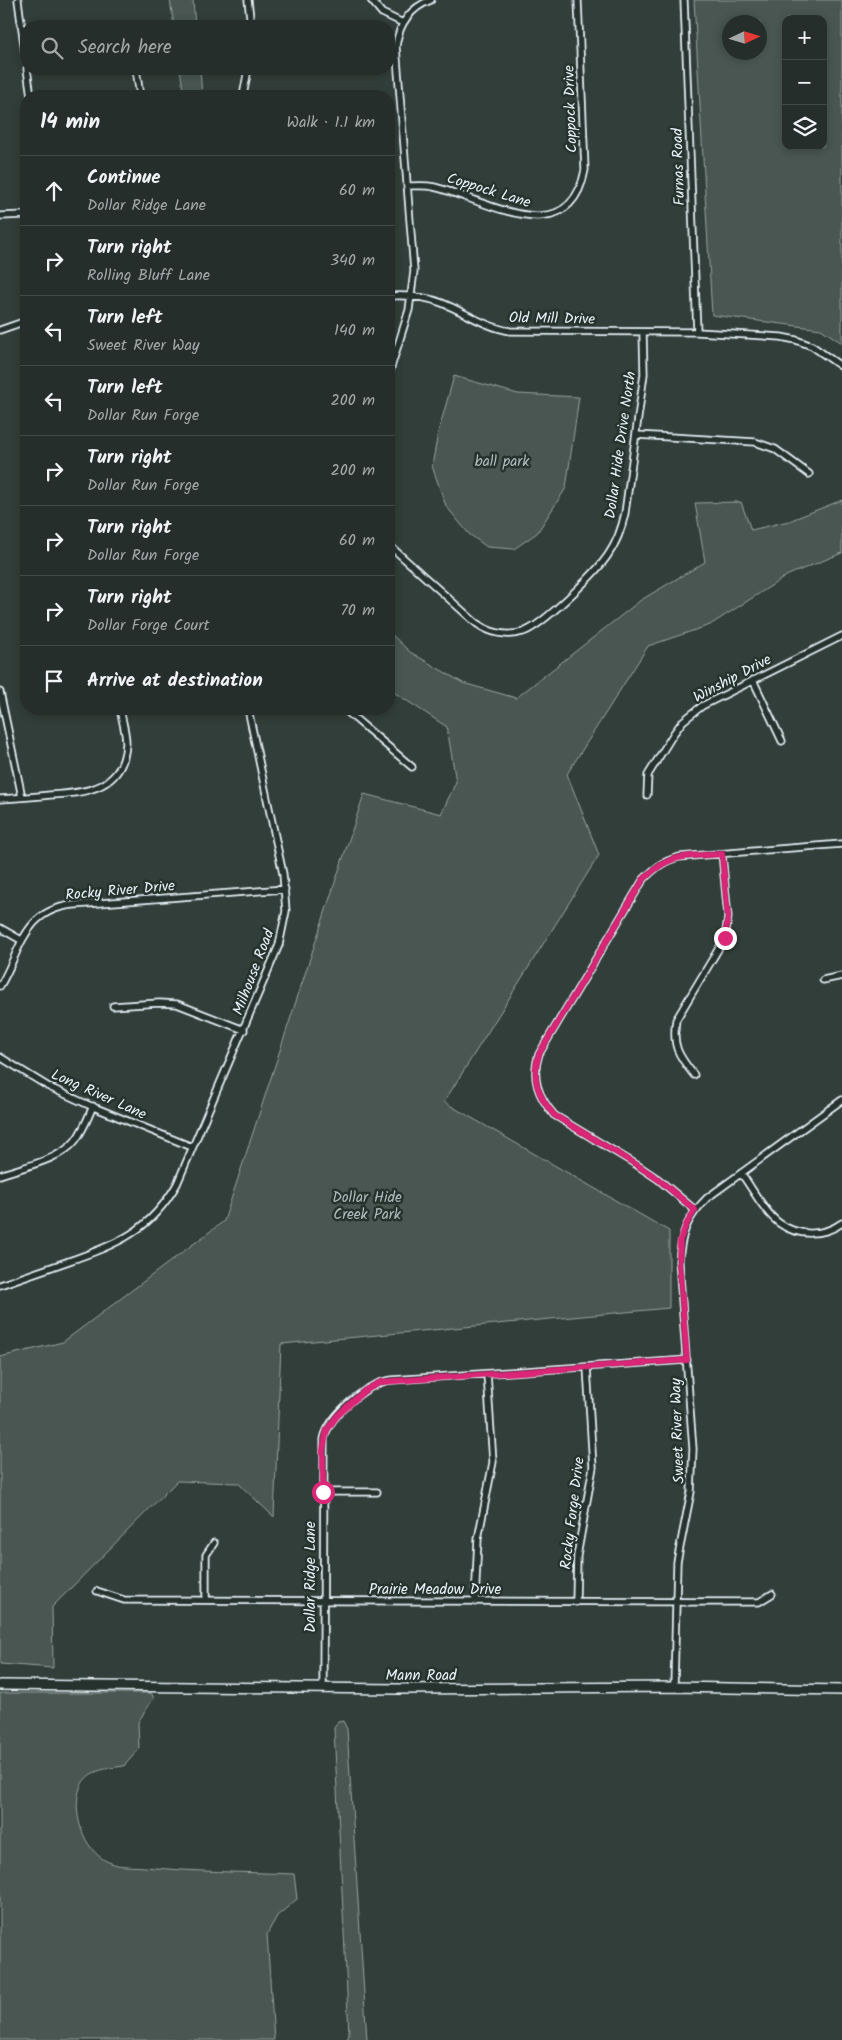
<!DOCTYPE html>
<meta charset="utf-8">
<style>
body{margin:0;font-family:Kalam,sans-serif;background:#2e3633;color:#f1f3f6}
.controls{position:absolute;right:15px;top:15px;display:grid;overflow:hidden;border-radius:10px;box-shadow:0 2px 8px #0003}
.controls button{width:45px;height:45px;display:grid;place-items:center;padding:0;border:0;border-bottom:1px solid #424a47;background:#262e2b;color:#f1f3f6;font:25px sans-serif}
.compass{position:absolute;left:722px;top:15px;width:45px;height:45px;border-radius:50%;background:#262e2b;box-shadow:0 2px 8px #0003;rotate:86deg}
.stop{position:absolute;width:15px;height:15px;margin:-11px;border:4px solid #db2777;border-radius:50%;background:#fff}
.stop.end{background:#db2777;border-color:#fff;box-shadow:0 1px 5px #0008}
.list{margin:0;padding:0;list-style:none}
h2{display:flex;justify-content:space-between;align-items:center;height:65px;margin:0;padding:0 20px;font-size:21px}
h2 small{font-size:16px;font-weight:400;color:#a4a8a9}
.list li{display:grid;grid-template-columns:32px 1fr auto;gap:15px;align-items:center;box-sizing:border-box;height:70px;padding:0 20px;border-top:1px solid #424a47}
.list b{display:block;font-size:19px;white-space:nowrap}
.list p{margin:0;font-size:16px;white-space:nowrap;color:#a4a8a9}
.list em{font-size:16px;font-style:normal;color:#a4a8a9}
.icon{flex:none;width:28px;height:28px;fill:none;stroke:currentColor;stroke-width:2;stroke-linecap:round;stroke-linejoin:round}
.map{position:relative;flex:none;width:842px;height:2040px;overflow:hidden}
.search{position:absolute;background:#262e2b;box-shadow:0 2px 8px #0003;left:20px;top:20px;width:375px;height:55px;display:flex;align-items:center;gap:12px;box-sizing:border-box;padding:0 18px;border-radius:20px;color:#a4a8a9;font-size:19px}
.panel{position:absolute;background:#262e2b;box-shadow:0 2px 8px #0003;left:20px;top:90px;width:375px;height:625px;border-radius:20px}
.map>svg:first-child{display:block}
.green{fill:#495651;stroke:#98a4a4;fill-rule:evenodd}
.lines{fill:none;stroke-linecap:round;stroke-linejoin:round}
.minor-casing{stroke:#e8f1f8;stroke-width:9}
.secondary-casing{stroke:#e8f1f8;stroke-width:12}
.minor{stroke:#26332d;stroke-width:5.5}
.secondary{stroke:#26332d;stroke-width:9}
.route{stroke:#db2777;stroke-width:6}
.labels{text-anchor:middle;stroke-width:5;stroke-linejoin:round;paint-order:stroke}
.street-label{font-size:15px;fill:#e8f1f8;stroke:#26332d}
.park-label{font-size:15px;fill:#b0bbbe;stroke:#26332d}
</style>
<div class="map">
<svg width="842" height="2040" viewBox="0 0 842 2040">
<rect width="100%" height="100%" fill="#323e39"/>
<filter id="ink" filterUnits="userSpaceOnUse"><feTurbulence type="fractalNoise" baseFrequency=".02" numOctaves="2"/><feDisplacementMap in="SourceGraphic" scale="10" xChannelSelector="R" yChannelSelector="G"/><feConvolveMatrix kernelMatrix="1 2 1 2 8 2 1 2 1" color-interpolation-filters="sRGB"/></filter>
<g filter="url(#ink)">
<path class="green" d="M170,0H193L195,26H174Z
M694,0H842V343L821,329L712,315ZM786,19H823V146H786ZM730,22H760V52H730Z
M180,69H200L202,96H184Z
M454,376L518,394L579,397L566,488L537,533L514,549L487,547L469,534L446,506L432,466L438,433Z
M842,500V553L788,575L710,625L648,646L567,774L599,855L444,1102L669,1231V1308L281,1344L274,1517L238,1483L177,1481L52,1607L53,1668L0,1664V1357L63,1342L224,1221L364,794L441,814L456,782L447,727L389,689V632L410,652L463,683L516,698L641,600L705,562L695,503L741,502L751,530L789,521Z
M0,1693H151L154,1698L138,1722L139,1749L124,1766C103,1769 82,1770 78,1796C74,1820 86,1854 111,1863C120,1867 135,1866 145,1867C194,1872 244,1872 294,1874L297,1899L277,1916L267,1934L274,2040H0Z
M343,1721L347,1729L367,2040H347L349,2034L334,1728L338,1722Z"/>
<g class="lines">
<g class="minor-casing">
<path id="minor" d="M18,0L26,60
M248,0L251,26
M371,0L382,13L403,23
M684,0L697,332
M27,69L31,96
M136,69L140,96
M243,96L248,69
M407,186C416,186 425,185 434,187C483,198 569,255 585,170L578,0
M0,216L26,215
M389,296C407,295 425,296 442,303C465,312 485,327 510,331L697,332L781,337L796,340L812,346L842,367
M0,330L26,321
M389,374L409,310L414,271L396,46C399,24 410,8 431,0
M636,435L755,442L775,449L809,474
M389,545L476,623C490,633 507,637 523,632C541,627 597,572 608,555C617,542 622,528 625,513L644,374L643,332
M753,680L782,741
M0,692L22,797
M344,709L412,767
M647,795L648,775L674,733L683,721L702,706L842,636
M0,799C17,798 33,797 50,795C86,793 124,789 126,743C126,732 122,720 120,709
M0,928L21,940
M823,980L842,976
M0,986C21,951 23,910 73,905L285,889
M113,1006L159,1003L177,1004L244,1030
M0,1057L49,1087L91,1106L192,1147
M694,1075C678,1055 672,1046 676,1020L725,938L728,917L722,854
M741,1173C752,1188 765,1213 779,1223C798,1237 824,1236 842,1223
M0,1175C22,1167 60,1160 75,1141C83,1131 88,1118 93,1106
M695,1210L658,1179L637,1165L554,1115C538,1096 531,1078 539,1054L643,880C654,869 663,861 679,857L842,844
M0,1285C23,1277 46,1269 69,1261C118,1244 150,1231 177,1184L279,945L286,911L283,874L248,709
M323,1492H377
M97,1591L124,1600L759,1602L772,1594
M206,1600V1555L214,1543
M475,1602L478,1539L493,1462L487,1374
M576,1602L577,1556L593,1467L587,1367
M323,1687L324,1439C329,1415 368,1382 392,1380L687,1360
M674,1687L677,1562L691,1492L693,1449L679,1262C681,1233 687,1218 707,1198L842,1100"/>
</g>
<g class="secondary-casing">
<path id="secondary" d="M0,1685L399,1689L674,1687L842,1690"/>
</g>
<use href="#minor" class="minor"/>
<use href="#secondary" class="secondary"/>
</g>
</g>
<g class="lines" filter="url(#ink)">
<path class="route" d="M323,1492V1450L327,1430L337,1416L364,1391L381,1382L687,1360L679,1262L680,1240L686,1225L695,1210L658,1179L637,1165L554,1115C538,1096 531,1079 539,1054L643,880C670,852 686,857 722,854L728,917L725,938"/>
</g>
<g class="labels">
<g class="street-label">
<text transform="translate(570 109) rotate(-92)" y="5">Coppock Drive</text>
<text transform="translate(678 167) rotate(-92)" y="5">Furnas Road</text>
<text transform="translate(489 190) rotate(17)" y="5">Coppock Lane</text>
<text transform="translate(552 318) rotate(1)" y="5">Old Mill Drive</text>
<text transform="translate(620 445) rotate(-82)" y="5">Dollar Hide Drive North</text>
<text transform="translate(732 678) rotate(-28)" y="5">Winship Drive</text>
<text transform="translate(120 890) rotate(-5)" y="5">Rocky River Drive</text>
<text transform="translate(253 972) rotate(-69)" y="5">Milhouse Road</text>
<text transform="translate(99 1094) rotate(24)" y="5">Long River Lane</text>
<text transform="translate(677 1431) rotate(-92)" y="5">Sweet River Way</text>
<text transform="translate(572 1513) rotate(-83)" y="5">Rocky Forge Drive</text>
<text transform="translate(310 1577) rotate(-90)" y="5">Dollar Ridge Lane</text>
<text x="435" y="1594">Prairie Meadow Drive</text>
<text x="421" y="1680">Mann Road</text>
</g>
<g class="park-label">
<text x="502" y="466">ball park</text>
<text x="367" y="1202">Dollar Hide<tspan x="367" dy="17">Creek Park</tspan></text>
</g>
</g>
</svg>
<div class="controls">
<button>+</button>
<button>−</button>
<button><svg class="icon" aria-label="layers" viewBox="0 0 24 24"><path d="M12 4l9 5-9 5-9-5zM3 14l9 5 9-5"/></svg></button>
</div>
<svg class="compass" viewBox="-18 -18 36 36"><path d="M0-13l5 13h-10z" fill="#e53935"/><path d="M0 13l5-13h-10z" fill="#a4a8a9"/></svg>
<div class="stop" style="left:323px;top:1492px"></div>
<div class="stop end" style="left:725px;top:938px"></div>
<div class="search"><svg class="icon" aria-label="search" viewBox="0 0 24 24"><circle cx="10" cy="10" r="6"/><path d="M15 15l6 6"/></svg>Search here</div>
<section class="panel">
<h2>14 min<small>Walk · 1.1 km</small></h2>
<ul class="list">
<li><svg class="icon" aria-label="ahead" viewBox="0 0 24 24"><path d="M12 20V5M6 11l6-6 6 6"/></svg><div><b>Continue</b><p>Dollar Ridge Lane</p></div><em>60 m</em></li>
<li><svg class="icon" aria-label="right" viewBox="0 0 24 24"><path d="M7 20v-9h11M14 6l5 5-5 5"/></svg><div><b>Turn right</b><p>Rolling Bluff Lane</p></div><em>340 m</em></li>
<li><svg class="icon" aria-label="left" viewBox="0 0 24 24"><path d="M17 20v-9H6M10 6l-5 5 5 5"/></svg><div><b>Turn left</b><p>Sweet River Way</p></div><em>140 m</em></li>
<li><svg class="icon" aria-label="left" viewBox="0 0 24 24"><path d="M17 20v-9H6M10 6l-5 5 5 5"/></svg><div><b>Turn left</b><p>Dollar Run Forge</p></div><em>200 m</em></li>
<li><svg class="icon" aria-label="right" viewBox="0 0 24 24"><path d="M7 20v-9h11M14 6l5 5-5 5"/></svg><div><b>Turn right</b><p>Dollar Run Forge</p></div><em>200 m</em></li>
<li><svg class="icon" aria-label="right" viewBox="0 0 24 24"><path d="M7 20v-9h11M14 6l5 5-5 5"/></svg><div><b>Turn right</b><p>Dollar Run Forge</p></div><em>60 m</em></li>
<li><svg class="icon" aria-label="right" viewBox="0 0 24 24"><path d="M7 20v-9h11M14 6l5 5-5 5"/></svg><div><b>Turn right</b><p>Dollar Forge Court</p></div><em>70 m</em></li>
<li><svg class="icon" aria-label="arrive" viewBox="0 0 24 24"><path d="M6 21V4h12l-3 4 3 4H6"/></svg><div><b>Arrive at destination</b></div></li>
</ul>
</section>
</div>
